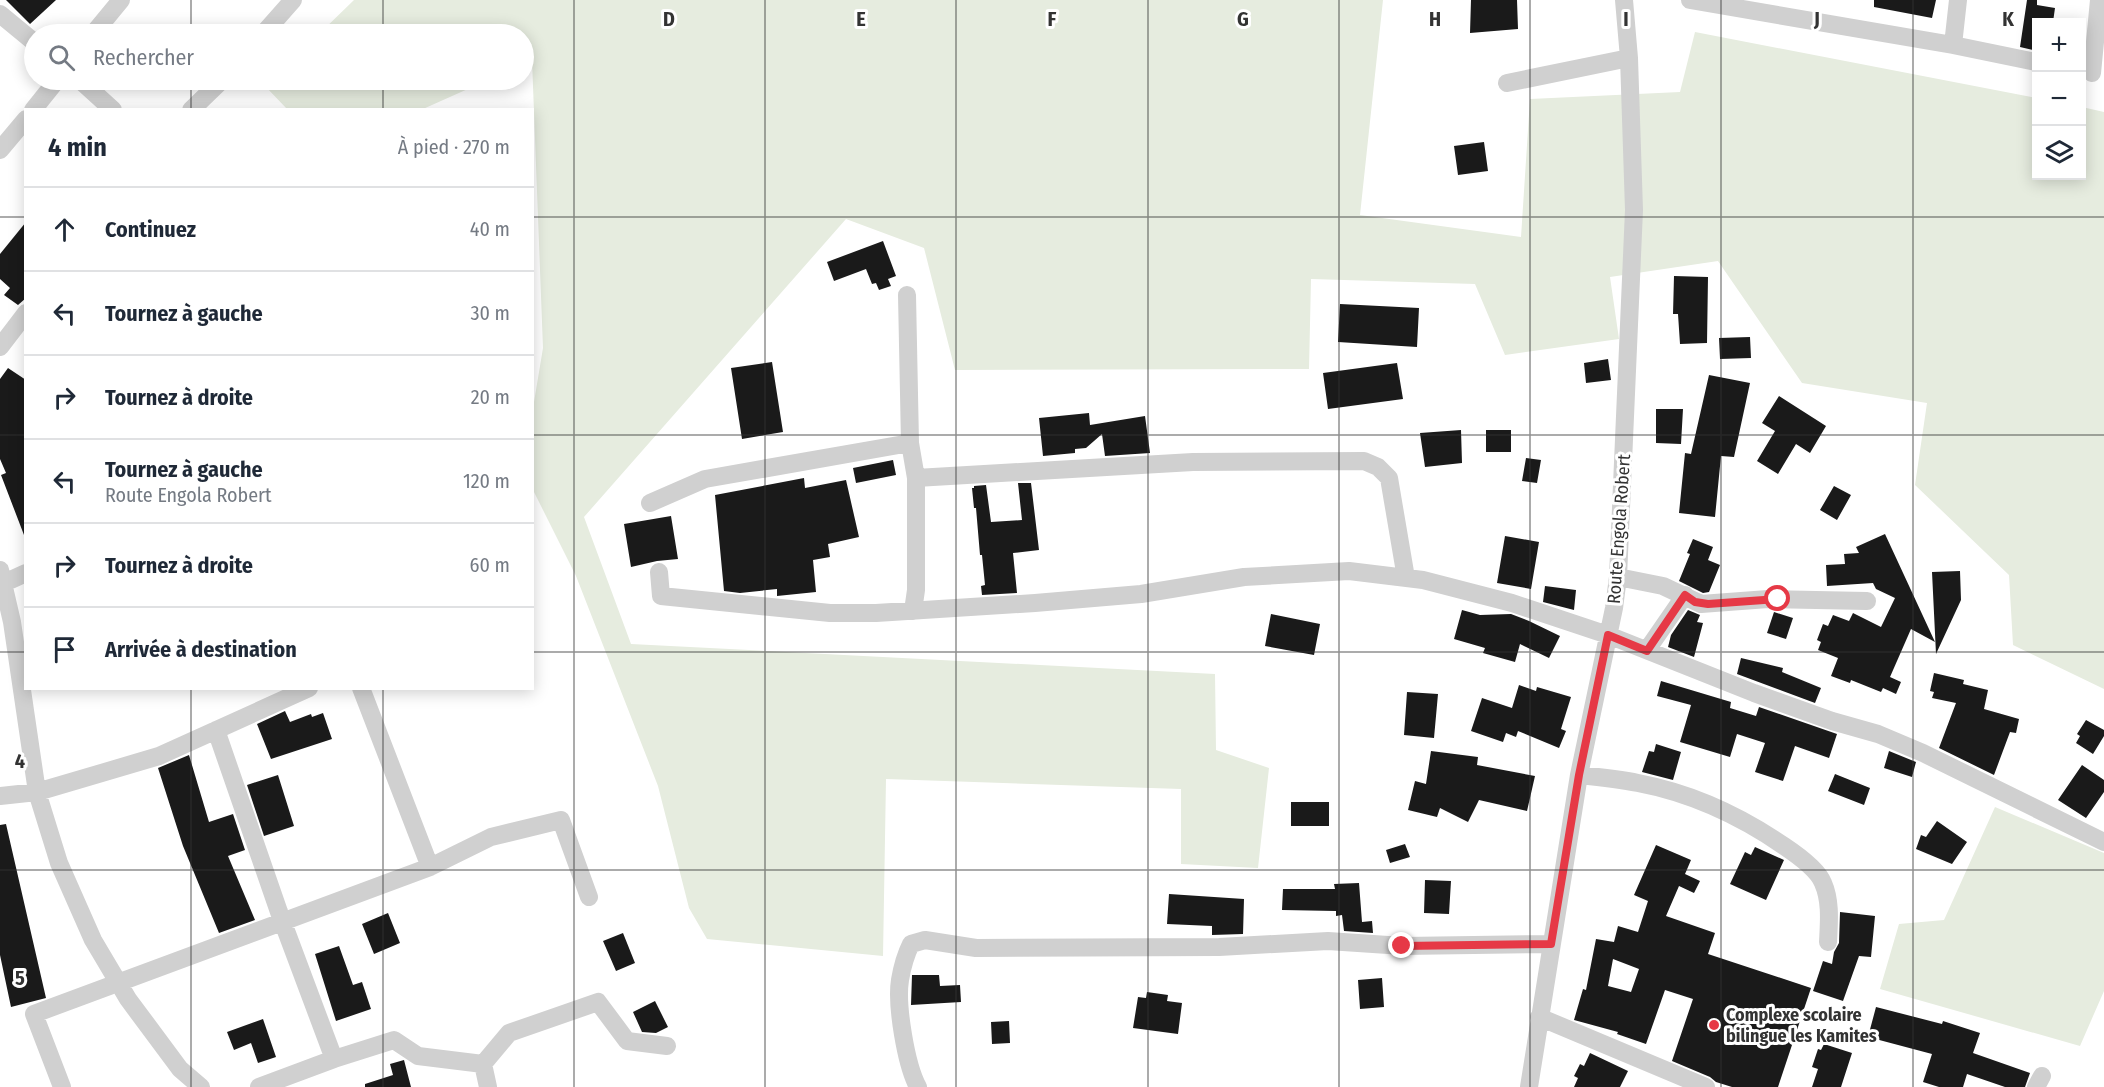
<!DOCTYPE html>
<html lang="fr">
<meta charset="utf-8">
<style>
body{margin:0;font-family:"Fira Sans Condensed",sans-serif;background:#f2f2f3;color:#1f2937}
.controls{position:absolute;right:18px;top:18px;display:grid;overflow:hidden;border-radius:0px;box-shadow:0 3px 15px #0003}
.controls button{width:54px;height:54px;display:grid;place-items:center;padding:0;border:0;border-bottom:2px solid #e0e1e3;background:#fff;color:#1f2937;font:30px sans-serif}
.stop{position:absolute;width:18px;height:18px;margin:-14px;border:4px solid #e63946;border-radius:50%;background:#fff}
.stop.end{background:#e63946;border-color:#fff;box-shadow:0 2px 6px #0008}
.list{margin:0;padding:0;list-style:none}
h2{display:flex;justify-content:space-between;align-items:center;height:78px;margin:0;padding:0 24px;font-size:26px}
h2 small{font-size:20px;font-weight:400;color:#747a83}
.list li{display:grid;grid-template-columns:39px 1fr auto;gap:18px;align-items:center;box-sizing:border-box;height:84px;padding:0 24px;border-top:2px solid #e0e1e3}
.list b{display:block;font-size:22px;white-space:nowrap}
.list p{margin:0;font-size:20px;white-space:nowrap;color:#747a83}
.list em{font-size:20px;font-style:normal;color:#747a83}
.icon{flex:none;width:33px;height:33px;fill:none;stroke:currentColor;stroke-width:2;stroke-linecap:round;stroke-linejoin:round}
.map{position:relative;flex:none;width:2104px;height:1087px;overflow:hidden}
.search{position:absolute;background:#fff;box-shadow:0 3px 15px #0003;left:24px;top:24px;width:510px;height:66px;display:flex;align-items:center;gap:15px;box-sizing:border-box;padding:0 21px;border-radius:33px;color:#747a83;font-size:22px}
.panel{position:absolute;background:#fff;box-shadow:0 3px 15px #0003;left:24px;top:108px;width:510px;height:582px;border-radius:0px}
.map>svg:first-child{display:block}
.green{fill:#e6ecdf}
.building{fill:#1a1a1a;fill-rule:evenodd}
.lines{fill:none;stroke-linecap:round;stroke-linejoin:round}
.minor{stroke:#d0d0d0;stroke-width:18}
.route{stroke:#e63946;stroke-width:8}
.grid{fill:none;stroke:#333;stroke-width:1.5;stroke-opacity:0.55}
.poi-dot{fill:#e63946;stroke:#fff;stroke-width:2}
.labels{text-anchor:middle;stroke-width:6;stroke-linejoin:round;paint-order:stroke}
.street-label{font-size:18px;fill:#333;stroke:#fff}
.poi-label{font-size:18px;font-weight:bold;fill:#333;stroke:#fff;text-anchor:start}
.grid-label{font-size:20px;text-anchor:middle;font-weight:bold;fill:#333;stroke:#fff;stroke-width:6;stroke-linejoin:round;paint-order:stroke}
</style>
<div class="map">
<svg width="2104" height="1087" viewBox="0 0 2104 1087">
<rect width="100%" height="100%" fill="#fff"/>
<path class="green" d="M354,0H1383L1360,215L1521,237L1530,99L1680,92L1695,32L2036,98V176H2082V107L2104,112V689L2013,645L2009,575L1915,485L1927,403L1802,383L1718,261L1610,277L1619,339L1505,355L1475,284L1311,279L1309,369L955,370L924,248L846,219L584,517L631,644L1215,674L1216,750L1269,768L1258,868L1181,864V789L886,779L883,956L707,939L689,908L658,786L576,576L533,490V408L543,348L532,60L524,63V34H319Z
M272,80H488L423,109H287L265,86Z
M1995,807L2104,853V991L2080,1046L1880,989L1899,924L1944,920Z"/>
<path class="building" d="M6,0H56L30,24Z
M1471,0H1517L1518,29L1470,33Z
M1874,0H1936L1932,18L1874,7Z
M2027,0H2037V5L2055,8L2053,22H2037V51L2020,47Z
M1484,142L1488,171L1458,175L1454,146Z
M26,222V298L18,305L4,295L10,288L0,279V254Z
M883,241L896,276L888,279L891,286L879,290L876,283L872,284L866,269L834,281L827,262Z
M1674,276L1708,277L1707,343L1680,344L1678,314H1673Z
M1340,304L1419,308L1417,347L1338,342Z
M1750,337L1751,358L1720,359L1719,338Z
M1608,359L1611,380L1586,383L1584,363Z
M772,362L783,432L742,439L731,368Z
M1397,363L1403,399L1328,409L1323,373Z
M8,368L26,380L24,535L1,475L6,473L0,459V379Z
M1709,375L1750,383L1734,457L1721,456L1715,517L1679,513L1685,453L1691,454Z
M1779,396L1826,426L1810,453L1796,444L1778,474L1757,461L1775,431L1762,423Z
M1656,409H1683L1681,444L1656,443Z
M1089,413L1090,425L1145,416L1150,453L1105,456L1102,434L1086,448L1075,449V453L1043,456L1039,418Z
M1461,430L1462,463L1425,467L1420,433Z
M1486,430H1511V452H1486Z
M1526,458L1541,460L1537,483L1522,481Z
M893,460L896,475L856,483L853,468Z
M804,478L805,488L846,480L859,537L828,544L830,557L813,560L816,592L777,596V589L740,593L724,591L715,495Z
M1018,483H1031L1039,550L1013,553L1017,593L982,595L981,586L985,585L982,555H980L976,508H974L972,488H974V486L986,485L991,522L1022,520Z
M1834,486L1851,495L1837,520L1820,510Z
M671,516L678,559L657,561L631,567L624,524Z
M1885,534L1935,642L1911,629L1890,677L1901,682L1896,694L1883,688L1881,692L1851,680L1850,683L1831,676L1838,658L1818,650L1821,642L1817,640L1823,624L1828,626L1833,615L1849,621L1853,613L1881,627L1895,598L1876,589L1873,583L1827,586L1826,565L1845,564L1844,554L1859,553L1856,547Z
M1505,536L1539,542L1531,589L1497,583Z
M1693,539L1713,547L1708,560L1720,565L1709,592L1703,593L1679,581L1690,554L1687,553Z
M1960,571L1961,600L1936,654L1932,572Z
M1545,586L1576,590L1574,610L1543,602Z
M1462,610L1480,615L1511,614L1529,621L1560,636L1549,658L1520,644L1515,662L1483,653L1485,648L1454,639Z
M1688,610L1700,615L1697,622L1703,623L1694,657L1668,647L1671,635Z
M1774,612L1793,618L1786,639L1767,633Z
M1271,614L1320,624L1314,655L1265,646Z
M1741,658L1783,668L1782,672L1821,688L1815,703L1737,674Z
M1934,673L1964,680L1963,684L1988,690L1984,709L2019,719L2016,733L2010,732L1994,775L1939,748L1956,703L1932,698L1934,692L1930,691Z
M1661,681L1731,702L1730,708L1756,716L1759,707L1837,734L1829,758L1795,746L1783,781L1755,772L1765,743L1737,734L1730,757L1680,742L1691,705L1657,696Z
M1519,685L1536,691L1537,687L1571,697L1561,729L1566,731L1559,748L1518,731L1516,737L1506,733L1503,742L1471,731L1482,698L1512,708Z
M1407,692L1438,694L1434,738L1404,735Z
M285,711L290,722L311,714L312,717L323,713L332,739L271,759L257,724Z
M2086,720L2104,730V736L2093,754L2076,743L2080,736L2077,734Z
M1656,744L1681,752L1673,780L1642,772L1649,751L1654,752Z
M1431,751L1478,757L1477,765L1535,776L1527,811L1479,800L1468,822L1440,808L1437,817L1408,810L1415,781L1426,784Z
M1889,751L1916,762L1912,777L1884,768Z
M189,755L209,822L233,814L245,850L228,856L255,920L219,933L183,846L158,768Z
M2082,765L2104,780V792L2086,818L2058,800Z
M1835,774L1870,788L1864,805L1828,791Z
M278,775L294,826L264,836L247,785Z
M1291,802H1329V826H1291Z
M1937,821L1967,842L1952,864L1916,849L1921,835L1926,837Z
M6,824L46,998L11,1007L0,955V825Z
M1405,844L1410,857L1390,863L1386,850Z
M1656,845L1691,860L1685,874L1700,881L1694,893L1679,886L1666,916L1715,933L1708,954L1811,988L1778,1087H1732L1716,1082L1710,1077L1672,1061L1693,999L1665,990L1646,1044L1617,1034L1618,1032L1574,1020L1583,989L1586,990L1596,939L1614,942L1618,926L1638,932L1648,901L1634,895ZM1613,959L1639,969L1631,992L1608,986Z
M1755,847L1784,860L1766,900L1730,884L1745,852L1751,855Z
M1425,880L1451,881L1449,914L1424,913Z
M1359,883L1362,922L1372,921L1373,933L1344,931L1342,915L1336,916V911L1282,910L1283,889H1335L1334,884Z
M1169,894L1244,899L1243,934L1212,935V926L1167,924Z
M1840,912L1875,916L1871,957L1859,956L1843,1001L1813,991L1823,961L1832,964L1834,952L1839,943Z
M388,913L400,943L374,954L362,924Z
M623,933L635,963L616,971L603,941Z
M339,946L353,985L362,982L371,1009L336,1021L315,954Z
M912,975H939L940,986L960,985L961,1002L911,1005Z
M1382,978L1384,1007L1360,1009L1358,980Z
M1147,992L1168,995L1167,1001L1182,1003L1178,1034L1133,1028L1138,997L1146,998Z
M655,1001L668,1027L656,1033L642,1032L633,1012Z
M1876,1007L1942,1024L1943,1021L1980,1033L1973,1053L2030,1073L2025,1087H2005L1967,1074L1963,1087H1939L1923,1082L1932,1054L1868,1037Z
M263,1019L276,1057L258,1063L251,1043L234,1050L227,1032Z
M1009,1021L1010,1043L992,1044L991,1022Z
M1824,1044L1852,1053L1841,1087H1812L1818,1069L1812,1067L1818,1049L1821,1050Z
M1590,1053L1628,1071L1620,1087H1574L1578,1078L1574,1076L1580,1064L1584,1066Z
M404,1060L411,1087H365V1084L393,1075L390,1064Z"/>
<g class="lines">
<path class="minor" d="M1690,0L1953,45L2036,62
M0,14L34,42
M93,34L121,0
M263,34L293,0
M1953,45L1958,0
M2092,73L2099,0
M80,80L113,110
M1507,83L1629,58
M33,110L57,80
M191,110L222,80
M0,150L26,119
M907,295L910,443L916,478V590L913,611
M0,347L26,313
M916,478L1193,462L1364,461L1378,467L1389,478L1406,578
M650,503L705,479L910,443
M0,570L12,622L37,792L59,863L93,940L128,999L180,1069L201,1087
M659,572L661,596L830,613H876L1035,603L1141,594L1244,577L1349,571L1423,580L1512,603L1608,635L1754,693L1832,721L1878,734L1923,753L2104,842
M1618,577L1663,586L1701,604L1768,599L1867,601
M4,583L26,573
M1647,650L1685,595
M361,688L430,867
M216,730L279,912L334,1059
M1579,775C1599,777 1619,779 1638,783C1691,793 1739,815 1784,846C1796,854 1818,870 1823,883C1831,901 1829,922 1828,942
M0,796L37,792L159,756L309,688
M1539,1017L1706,1087
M62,1087L34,1014L430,867L491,837L561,820L589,897
M259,1087L334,1059L394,1040L418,1056L483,1064
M488,1087L483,1064L509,1033L598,1002L627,1041L667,1046
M918,1087C906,1065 896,1005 900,980C902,968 906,954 911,944L925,940L976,948L1219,947L1328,941L1403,946L1551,944
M1529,1087L1579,775L1614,608L1618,577L1634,210L1629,58L1624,0
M2036,1087L2042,1076"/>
</g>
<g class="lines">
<path class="route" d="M1402,946L1551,944L1579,775L1608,635L1647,651L1685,595L1695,602L1708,604L1778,599"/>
</g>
<path class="grid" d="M191,0V34M383,0V34M574,0V1087M765,0V1087M956,0V1087M1148,0V1087M1339,0V1087M1530,0V1087M1721,0V1087M1913,0V1087M191,80V110M383,80V110M0,217H26M532,217H2104M0,435H26M532,435H2104M0,652H26M532,652H2104M191,688V1087M383,688V1087M0,870H2104"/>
<circle class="poi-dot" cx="1714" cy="1025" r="6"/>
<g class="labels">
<g class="street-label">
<text transform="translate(1619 529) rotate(-86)" y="6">Route Engola Robert</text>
</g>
<g class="poi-label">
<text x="1726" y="1021">Complexe scolaire<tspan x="1726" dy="21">bilingue les Kamites</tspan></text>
</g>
</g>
<g class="grid-label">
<text x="669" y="26">D</text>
<text x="861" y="26">E</text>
<text x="1052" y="26">F</text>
<text x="1243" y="26">G</text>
<text x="1435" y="26">H</text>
<text x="1626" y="26">I</text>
<text x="1817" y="26">J</text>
<text x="2008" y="26">K</text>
<text x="20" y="768">4</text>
<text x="20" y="985">5</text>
</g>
</svg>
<div class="controls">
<button>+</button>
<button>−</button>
<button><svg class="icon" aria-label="layers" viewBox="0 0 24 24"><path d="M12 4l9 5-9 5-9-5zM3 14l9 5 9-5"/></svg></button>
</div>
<div class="stop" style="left:1778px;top:599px"></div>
<div class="stop end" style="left:1402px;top:946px"></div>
<div class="search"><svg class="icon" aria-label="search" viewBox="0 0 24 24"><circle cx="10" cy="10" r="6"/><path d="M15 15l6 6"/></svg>Rechercher</div>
<section class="panel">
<h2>4 min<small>À pied · 270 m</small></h2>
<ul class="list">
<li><svg class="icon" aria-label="ahead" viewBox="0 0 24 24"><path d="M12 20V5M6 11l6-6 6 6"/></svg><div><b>Continuez</b></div><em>40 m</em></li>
<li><svg class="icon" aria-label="left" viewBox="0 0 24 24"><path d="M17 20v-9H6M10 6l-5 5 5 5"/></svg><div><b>Tournez à gauche</b></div><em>30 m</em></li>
<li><svg class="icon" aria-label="right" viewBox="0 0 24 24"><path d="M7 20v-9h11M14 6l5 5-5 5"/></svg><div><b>Tournez à droite</b></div><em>20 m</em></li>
<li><svg class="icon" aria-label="left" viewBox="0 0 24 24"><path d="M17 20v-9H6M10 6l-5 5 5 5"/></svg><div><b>Tournez à gauche</b><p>Route Engola Robert</p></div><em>120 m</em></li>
<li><svg class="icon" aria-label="right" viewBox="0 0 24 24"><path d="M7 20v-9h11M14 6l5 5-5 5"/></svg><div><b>Tournez à droite</b></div><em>60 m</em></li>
<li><svg class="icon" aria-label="arrive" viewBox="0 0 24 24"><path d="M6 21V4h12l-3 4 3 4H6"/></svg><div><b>Arrivée à destination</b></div></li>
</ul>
</section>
</div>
